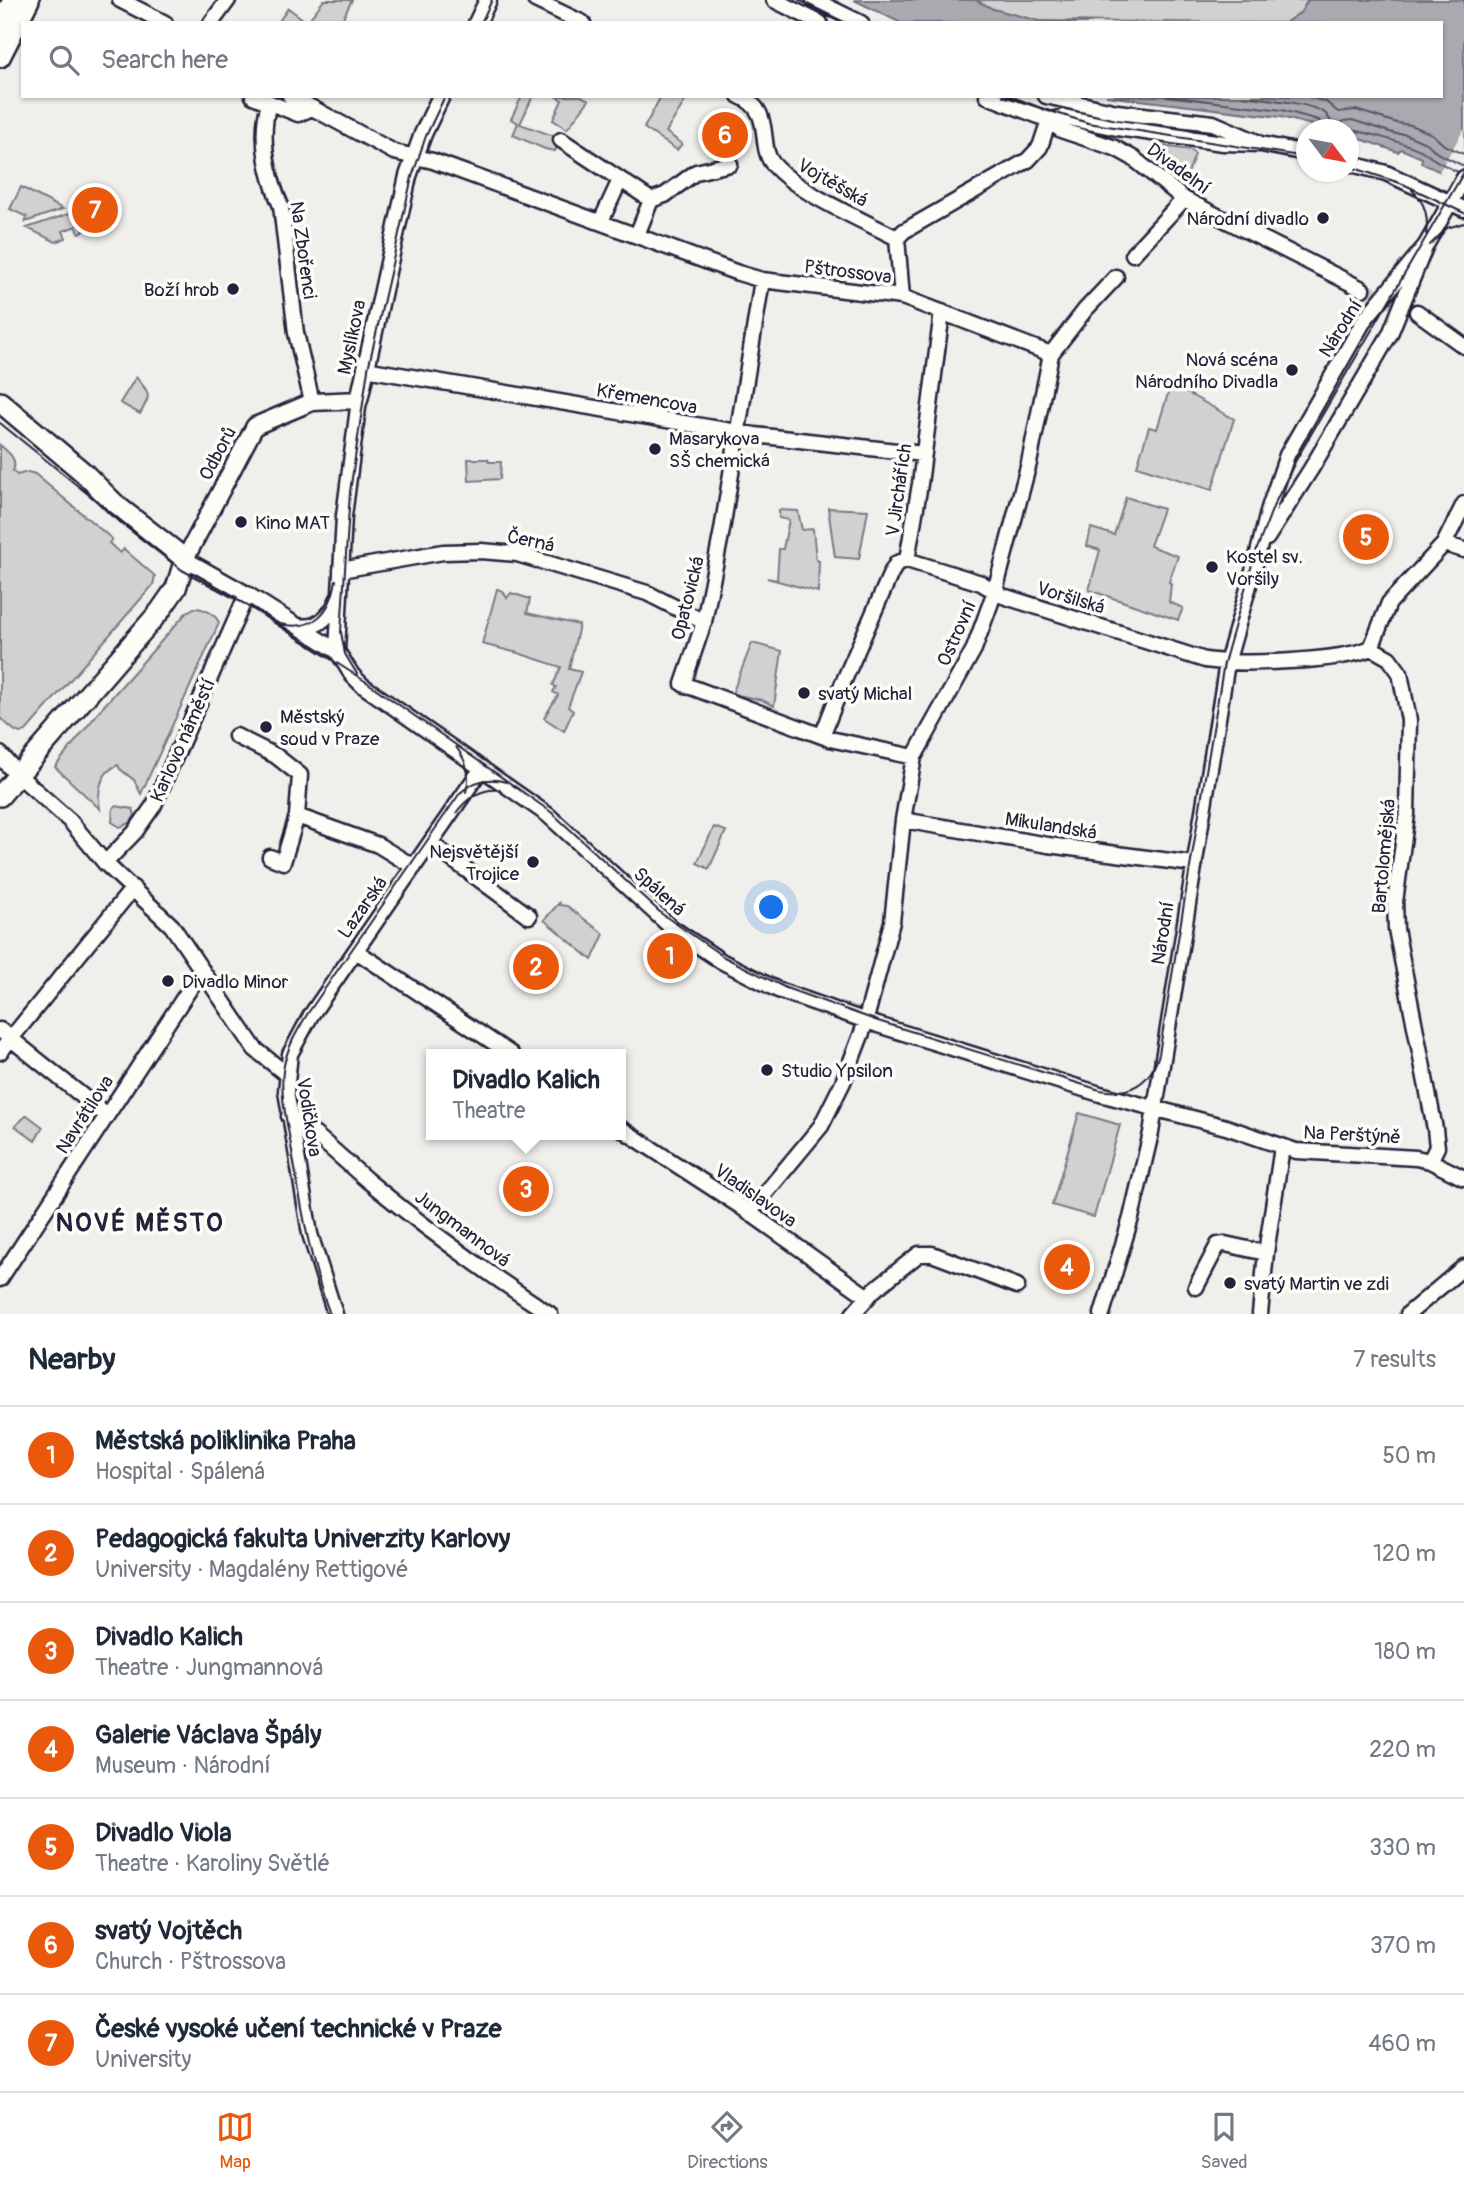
<!DOCTYPE html>
<meta charset="utf-8">
<style>
body{margin:0;font-family:Pangolin,sans-serif;background:#f6f6f7;color:#1f2937}
.compass{position:absolute;left:1296px;top:119px;width:63px;height:63px;border-radius:50%;background:#fff;box-shadow:0 2px 5px #0004;rotate:122deg}
.you{position:absolute;left:772px;top:908px;width:24px;height:24px;margin:-18px;border:5px solid #fff;border-radius:50%;background:#1a73e8;box-shadow:0 0 0 10px #1a73e833}
.badge{display:grid;place-items:center;width:46px;height:46px;border-radius:50%;background:#ea580c;color:#fff;font-size:23px;font-weight:700}
.pin{position:absolute;translate:-50% -50%;border:4px solid #fff;box-shadow:0 2px 7px #0006}
.popup{position:absolute;left:426px;top:1049px;width:200px;height:91px;box-sizing:border-box;display:grid;place-content:center;border-radius:0px;background:#fff;filter:drop-shadow(0 2px 5px #0005);font-size:23px;white-space:nowrap;color:#747a83}
.popup b{font-size:26px;color:#1f2937}
.popup::after{content:'';position:absolute;left:50%;top:100%;margin-left:-14px;border:14px solid transparent;border-top-color:#fff}
.list{margin:0;padding:0;list-style:none}
h2{display:flex;justify-content:space-between;align-items:center;height:91px;margin:0;padding:0 28px;font-size:30px}
h2 small{font-size:23px;font-weight:400;color:#747a83}
.list li{display:grid;grid-template-columns:46px 1fr auto;gap:21px;align-items:center;box-sizing:border-box;height:98px;padding:0 28px;border-top:2px solid #e0e1e3}
.list b{display:block;font-size:26px;white-space:nowrap}
.list p{margin:0;font-size:23px;white-space:nowrap;color:#747a83}
.list em{font-size:23px;font-style:normal;color:#747a83}
.icon{flex:none;width:38px;height:38px;fill:none;stroke:currentColor;stroke-width:2;stroke-linecap:round;stroke-linejoin:round}
.map{position:relative;flex:none;width:1464px;height:1314px;overflow:hidden}
.search{position:absolute;background:#fff;box-shadow:0 2px 5px #0004;left:21px;right:21px;top:21px;height:77px;display:flex;align-items:center;gap:18px;box-sizing:border-box;padding:0 24px;border-radius:0px;color:#747a83;font-size:26px}
.sheet{height:777px;background:#fff}
nav{display:flex;justify-content:space-around;align-items:center;box-sizing:border-box;height:98px;border-top:2px solid #e0e1e3;background:#fff;font-size:19px;color:#747a83}
nav a{display:grid;justify-items:center;gap:4px}
nav .on{color:#ea580c}
.map>svg:first-child{display:block}
.green{fill:#d2d1d1;stroke:#7a7a86;stroke-width:2}
.water{fill:#a9a9b0;stroke:#737381;stroke-width:2}
.pier{fill:#f0efec}
.lines{fill:none;stroke-linecap:round;stroke-linejoin:round}
.shore{stroke:#58586a;stroke-width:2}
.minor-tunnel{stroke:#c7c6c9;stroke-width:14;stroke-dasharray:14 7;stroke-linecap:butt}
.minor-casing{stroke:#22223b;stroke-width:19}
.tertiary-casing{stroke:#22223b;stroke-width:21}
.secondary-casing{stroke:#22223b;stroke-width:24}
.minor{stroke:#fdfcf7;stroke-width:14}
.tertiary{stroke:#fdfcf7;stroke-width:16}
.secondary{stroke:#fdfcf7;stroke-width:19}
.tram{stroke:#22223b;stroke-width:2}
.poi-dot{fill:#22223b;stroke:#fdfcf7;stroke-width:2.5}
.labels{text-anchor:middle;stroke-width:7;stroke-linejoin:round;paint-order:stroke}
.street-label{font-size:19px;fill:#22223b;stroke:#fdfcf7}
.poi-label{font-size:19px;fill:#22223b;stroke:#fdfcf7;text-anchor:start}
.district-label{font-size:26px;font-weight:bold;letter-spacing:2px;fill:#22223b;stroke:#fdfcf7}
</style>
<div class="map">
<svg width="1464" height="1314" viewBox="0 0 1464 1314">
<rect width="100%" height="100%" fill="#f0efec"/>
<filter id="ink" filterUnits="userSpaceOnUse"><feTurbulence type="fractalNoise" baseFrequency=".0143" numOctaves="2"/><feDisplacementMap in="SourceGraphic" scale="14" xChannelSelector="R" yChannelSelector="G"/><feConvolveMatrix kernelMatrix="1 2 1 2 8 2 1 2 1" color-interpolation-filters="sRGB"/></filter>
<g filter="url(#ink)">
<path class="green" d="M324,0H352L343,18L351,23H278L288,8L307,22Z
M975,0H1308L1301,12L1285,23L1039,21L993,9Z
M522,96H533L520,124L557,137L560,140L555,151L545,149L513,135L518,123L511,119Z
M555,96H581L589,100L567,129L553,120L562,100Z
M661,96H688L666,132L682,144L677,150L644,128Z
M1154,145L1191,150L1195,154L1187,176H1180L1149,151Z
M21,187L63,209L25,222L27,217L10,209Z
M71,213L96,226L79,233L76,226L63,231L66,238L56,242L27,228Z
M136,377C151,395 151,394 140,414L120,403Z
M1171,384L1234,419L1212,490L1137,466L1149,427L1157,429Z
M0,445C9,453 18,459 13,471L17,475L28,472L35,474L112,539L109,543L120,553L124,549L155,576L153,585L26,731L20,733L15,731L0,718Z
M468,459H488L489,462H501L500,479L469,481Z
M1126,497L1163,509L1150,546L1178,556L1169,582L1171,584L1169,602L1183,608L1178,620L1089,590L1100,550L1087,546L1091,528L1114,535Z
M828,508L868,510L859,559L835,557Z
M779,510L798,511L802,530L813,529L816,560L819,561L818,592L767,578L777,580L779,549H783L789,520L779,518Z
M497,589L503,591L507,598L511,593L530,599L527,613L579,625L569,669L581,672L568,707L573,711L564,731L544,718L558,695L553,692L556,687L553,685L561,667L518,653L482,644Z
M194,608C204,608 216,614 219,623L141,794L134,780L120,769L118,765C100,772 97,791 100,809L55,767L102,708L187,612Z
M752,643L782,651L774,706L762,700L732,694Z
M116,806L133,809L135,815L130,823L120,827L112,822L113,808Z
M714,827L726,831L709,869L697,863Z
M560,902L559,905L567,906L604,934L592,960L544,920Z
M1079,1113L1120,1125L1094,1217L1052,1205Z
M27,1115L43,1127L35,1141L15,1126Z"/>
<path class="water" d="M854,0H975L993,9L1039,21L1092,23H901Z
M1308,0H1464V183L1421,163L1422,158L1401,149L1398,152L1349,135L1348,130L1327,129L1281,117L1106,96H1441V23H1285L1301,12Z"/>
<path class="pier" d="M1464,129V187L1439,172Z"/>
<g class="lines">
<path class="shore" d="M1167,96L1282,110L1318,120L1322,124L1323,130
M1242,96C1263,99 1308,102 1325,113C1329,117 1331,123 1334,127L1344,121L1352,120L1396,134H1405L1428,144L1437,153L1464,166
M1306,96L1326,102L1338,112L1356,110L1397,123L1411,125L1432,134L1444,145L1464,154
M1347,130C1356,129 1420,147 1425,153C1435,161 1445,166 1458,172"/>
<path class="minor-tunnel" d="M1362,289L1417,312"/>
<g class="minor-casing">
<path id="minor" d="M120,0L165,23
M535,0L583,23
M774,0L820,23
M814,0L861,23
M211,23L228,0
M253,96L298,114L312,108
M290,96L394,152L433,161L738,273L762,280L902,297L1051,354
M739,96C775,110 757,146 773,164C798,193 862,220 897,238
M987,96L1049,120L1064,117L1117,128L1223,143L1261,144L1306,153
M1046,96L1117,112L1213,123L1257,142
M269,103C259,137 267,173 281,206L296,333L312,402
M1049,120L1061,130L1115,148L1133,158L1184,199L1362,289
M561,140L651,200L665,195L696,172L730,164
M1348,163L1386,173L1464,209
M601,221L620,180
M637,235L651,200
M897,238L904,231L1028,160L1040,147L1049,120
M897,238L902,297
M1133,254L1184,199
M762,280L722,530L704,622L683,684L830,739L914,757
M1417,312L1464,346
M365,369L755,435L923,454
M1267,538L1311,469L1390,334L1426,245L1464,178
M1444,544L1464,504
M185,559L247,594L337,651L352,675L362,685L548,815L672,928L721,961L778,990L878,1025L1100,1094L1226,1127L1296,1151L1416,1158L1430,1161L1464,1178
M907,560L981,583L1003,596L1205,660C1239,665 1340,662 1371,648L1389,603L1444,544L1464,550
M907,560L920,484L942,312
M341,570L443,552L481,551L517,554L647,593L704,622
M299,626C318,630 332,614 338,598
M1371,648L1389,658L1400,673L1409,720L1407,814L1395,902L1396,929L1435,1129L1437,1147L1430,1161
M337,651L344,516L359,400
M236,736L276,756L300,775L297,816
M822,736L842,685L891,573L897,563L907,560
M17,774L70,821L105,863L172,926L255,1049L286,1074
M903,820L1048,845L1193,864
M430,843L529,916
M270,857L283,862L297,816L378,845L414,867
M105,863L135,832L154,805L247,594
M356,951L511,1054
M0,1030L106,1115
M0,1052L133,888
M289,1116C318,1134 342,1159 368,1181C426,1229 487,1273 550,1314
M620,1128L740,1206L868,1297
M749,1213L821,1126L843,1082L863,1030L892,922L903,820L914,757L974,649L995,591L1029,463L1051,354L1085,310L1116,277
M0,1279L202,970
M1196,1287L1218,1245L1225,1244L1266,1253
M335,1314L310,1234L286,1091L290,1054L311,1015L482,768
M853,1314L874,1290L919,1254H932L1017,1286
M1102,1314L1131,1218L1151,1133L1227,663L1257,557L1269,508L1287,455L1365,319L1426,245
M1260,1314L1266,1253L1282,1147
M1408,1314L1464,1267"/>
</g>
<g class="tertiary-casing">
<path id="tertiary" d="M477,23L488,0
M185,559L255,426L312,402L359,400L408,176L423,134L441,96
M0,755L17,774"/>
</g>
<g class="secondary-casing">
<path id="secondary" d="M0,27L13,0
M0,57L29,0
M0,402L84,473L117,506L185,559L176,588L160,611L0,796"/>
</g>
<use href="#minor" class="minor"/>
<use href="#tertiary" class="tertiary"/>
<use href="#secondary" class="secondary"/>
<path class="tram" d="M799,0L846,23
M481,23L492,0
M1003,96L1088,123L1306,157
M1348,166L1403,184L1464,213
M1412,190C1425,202 1429,216 1426,234
M1430,245L1447,228L1464,223
M0,423L182,570L243,603L368,683L551,812L662,914L724,957L786,988L878,1021L1100,1090C1129,1096 1151,1083 1159,1054L1224,663L1255,554L1273,507L1296,460L1464,172
M280,624C315,632 331,611 336,580
M357,674L345,654L341,632L350,492L368,369L412,177L426,136L445,96
M456,747C467,761 471,775 466,792
M456,813C467,798 481,788 500,790
M330,1314C309,1260 301,1203 291,1146C287,1122 280,1096 283,1071C286,1049 297,1031 308,1013L460,793C473,781 489,777 506,782"/>
</g>
</g>
<g class="poi-dot">
<circle cx="1323" cy="218" r="7"/>
<circle cx="233" cy="289" r="7"/>
<circle cx="1292" cy="370" r="7"/>
<circle cx="655" cy="449" r="7"/>
<circle cx="241" cy="522" r="7"/>
<circle cx="1212" cy="567" r="7"/>
<circle cx="804" cy="693" r="7"/>
<circle cx="266" cy="727" r="7"/>
<circle cx="533" cy="862" r="7"/>
<circle cx="168" cy="981" r="7"/>
<circle cx="767" cy="1070" r="7"/>
<circle cx="1230" cy="1283" r="7"/>
</g>
<g class="labels">
<g class="street-label">
<text transform="translate(1179 168) rotate(36)" y="7">Divadelní</text>
<text transform="translate(833 182) rotate(30)" y="7">Vojtěšská</text>
<text transform="translate(304 250) rotate(82)" y="7">Na Zbořenci</text>
<text transform="translate(848 271) rotate(7)" y="7">Pštrossova</text>
<text transform="translate(1340 328) rotate(-58)" y="7">Národní</text>
<text transform="translate(351 337) rotate(-78)" y="7">Myslíkova</text>
<text transform="translate(647 398) rotate(10)" y="7">Křemencova</text>
<text transform="translate(217 453) rotate(-62)" y="7">Odborů</text>
<text transform="translate(898 490) rotate(-82)" y="7">V Jirchářích</text>
<text transform="translate(531 540) rotate(12)" y="7">Černá</text>
<text transform="translate(1071 597) rotate(17)" y="7">Voršilská</text>
<text transform="translate(687 598) rotate(-76)" y="7">Opatovická</text>
<text transform="translate(956 633) rotate(-66)" y="7">Ostrovní</text>
<text transform="translate(182 740) rotate(-66)" y="7">Karlovo náměstí</text>
<text transform="translate(1051 825) rotate(9)" y="7">Mikulandská</text>
<text transform="translate(1383 856) rotate(-85)" y="7">Bartolomějská</text>
<text transform="translate(660 891) rotate(42)" y="7">Spálená</text>
<text transform="translate(362 907) rotate(-55)" y="7">Lazarská</text>
<text transform="translate(1162 933) rotate(-81)" y="7">Národní</text>
<text transform="translate(84 1114) rotate(-57)" y="7">Navrátilova</text>
<text transform="translate(310 1117) rotate(81)" y="7">Vodičkova</text>
<text transform="translate(1352 1134) rotate(3)" y="7">Na Perštýně</text>
<text transform="translate(756 1195) rotate(35)" y="7">Vladislavova</text>
<text transform="translate(463 1228) rotate(37)" y="7">Jungmannová</text>
</g>
<g class="poi-label">
<text x="1309" y="225" text-anchor="end">Národní divadlo</text>
<text x="219" y="296" text-anchor="end">Boží hrob</text>
<text x="1278" y="366" text-anchor="end">Nová scéna<tspan x="1278" dy="22">Národního Divadla</tspan></text>
<text x="669" y="445">Masarykova<tspan x="669" dy="22">SŠ chemická</tspan></text>
<text x="255" y="529">Kino MAT</text>
<text x="1226" y="563">Kostel sv.<tspan x="1226" dy="22">Voršily</tspan></text>
<text x="818" y="700">svatý Michal</text>
<text x="280" y="723">Městský<tspan x="280" dy="22">soud v Praze</tspan></text>
<text x="519" y="858" text-anchor="end">Nejsvětější<tspan x="519" dy="22">Trojice</tspan></text>
<text x="182" y="988">Divadlo Minor</text>
<text x="781" y="1077">Studio Ypsilon</text>
<text x="1244" y="1290">svatý Martin ve zdi</text>
</g>
<g class="district-label">
<text x="140" y="1231">NOVÉ MĚSTO</text>
</g>
</g>
</svg>
<svg class="compass" viewBox="-18 -18 36 36"><path d="M0-13l5 13h-10z" fill="#e53935"/><path d="M0 13l5-13h-10z" fill="#747a83"/></svg>
<div class="you"></div>
<div class="pin badge" style="left:670px;top:956px">1</div>
<div class="pin badge" style="left:536px;top:967px">2</div>
<div class="pin badge" style="left:526px;top:1189px">3</div>
<div class="popup"><b>Divadlo Kalich</b>Theatre</div>
<div class="pin badge" style="left:1067px;top:1267px">4</div>
<div class="pin badge" style="left:1366px;top:537px">5</div>
<div class="pin badge" style="left:725px;top:135px">6</div>
<div class="pin badge" style="left:95px;top:210px">7</div>
<div class="search"><svg class="icon" aria-label="search" viewBox="0 0 24 24"><circle cx="10" cy="10" r="6"/><path d="M15 15l6 6"/></svg>Search here</div>
</div>
<section class="sheet">
<h2>Nearby<small>7 results</small></h2>
<ul class="list">
<li><span class="badge">1</span><div><b>Městská poliklinika Praha</b><p>Hospital · Spálená</p></div><em>50 m</em></li>
<li><span class="badge">2</span><div><b>Pedagogická fakulta Univerzity Karlovy</b><p>University · Magdalény Rettigové</p></div><em>120 m</em></li>
<li><span class="badge">3</span><div><b>Divadlo Kalich</b><p>Theatre · Jungmannová</p></div><em>180 m</em></li>
<li><span class="badge">4</span><div><b>Galerie Václava Špály</b><p>Museum · Národní</p></div><em>220 m</em></li>
<li><span class="badge">5</span><div><b>Divadlo Viola</b><p>Theatre · Karoliny Světlé</p></div><em>330 m</em></li>
<li><span class="badge">6</span><div><b>svatý Vojtěch</b><p>Church · Pštrossova</p></div><em>370 m</em></li>
<li><span class="badge">7</span><div><b>České vysoké učení technické v Praze</b><p>University</p></div><em>460 m</em></li>
</ul>
</section>
<nav>
<a class="on"><svg class="icon" aria-label="map" viewBox="0 0 24 24"><path d="M3 6l6-2 6 2 6-2v14l-6 2-6-2-6 2zM9 4v14M15 6v14"/></svg>Map</a>
<a><svg class="icon" aria-label="directions" viewBox="0 0 24 24"><path d="M12 3l9 9-9 9-9-9zM9 14v-3h6M13 9l2 2-2 2"/></svg>Directions</a>
<a><svg class="icon" aria-label="saved" viewBox="0 0 24 24"><path d="M7 4h10v16l-5-4-5 4z"/></svg>Saved</a>
</nav>
